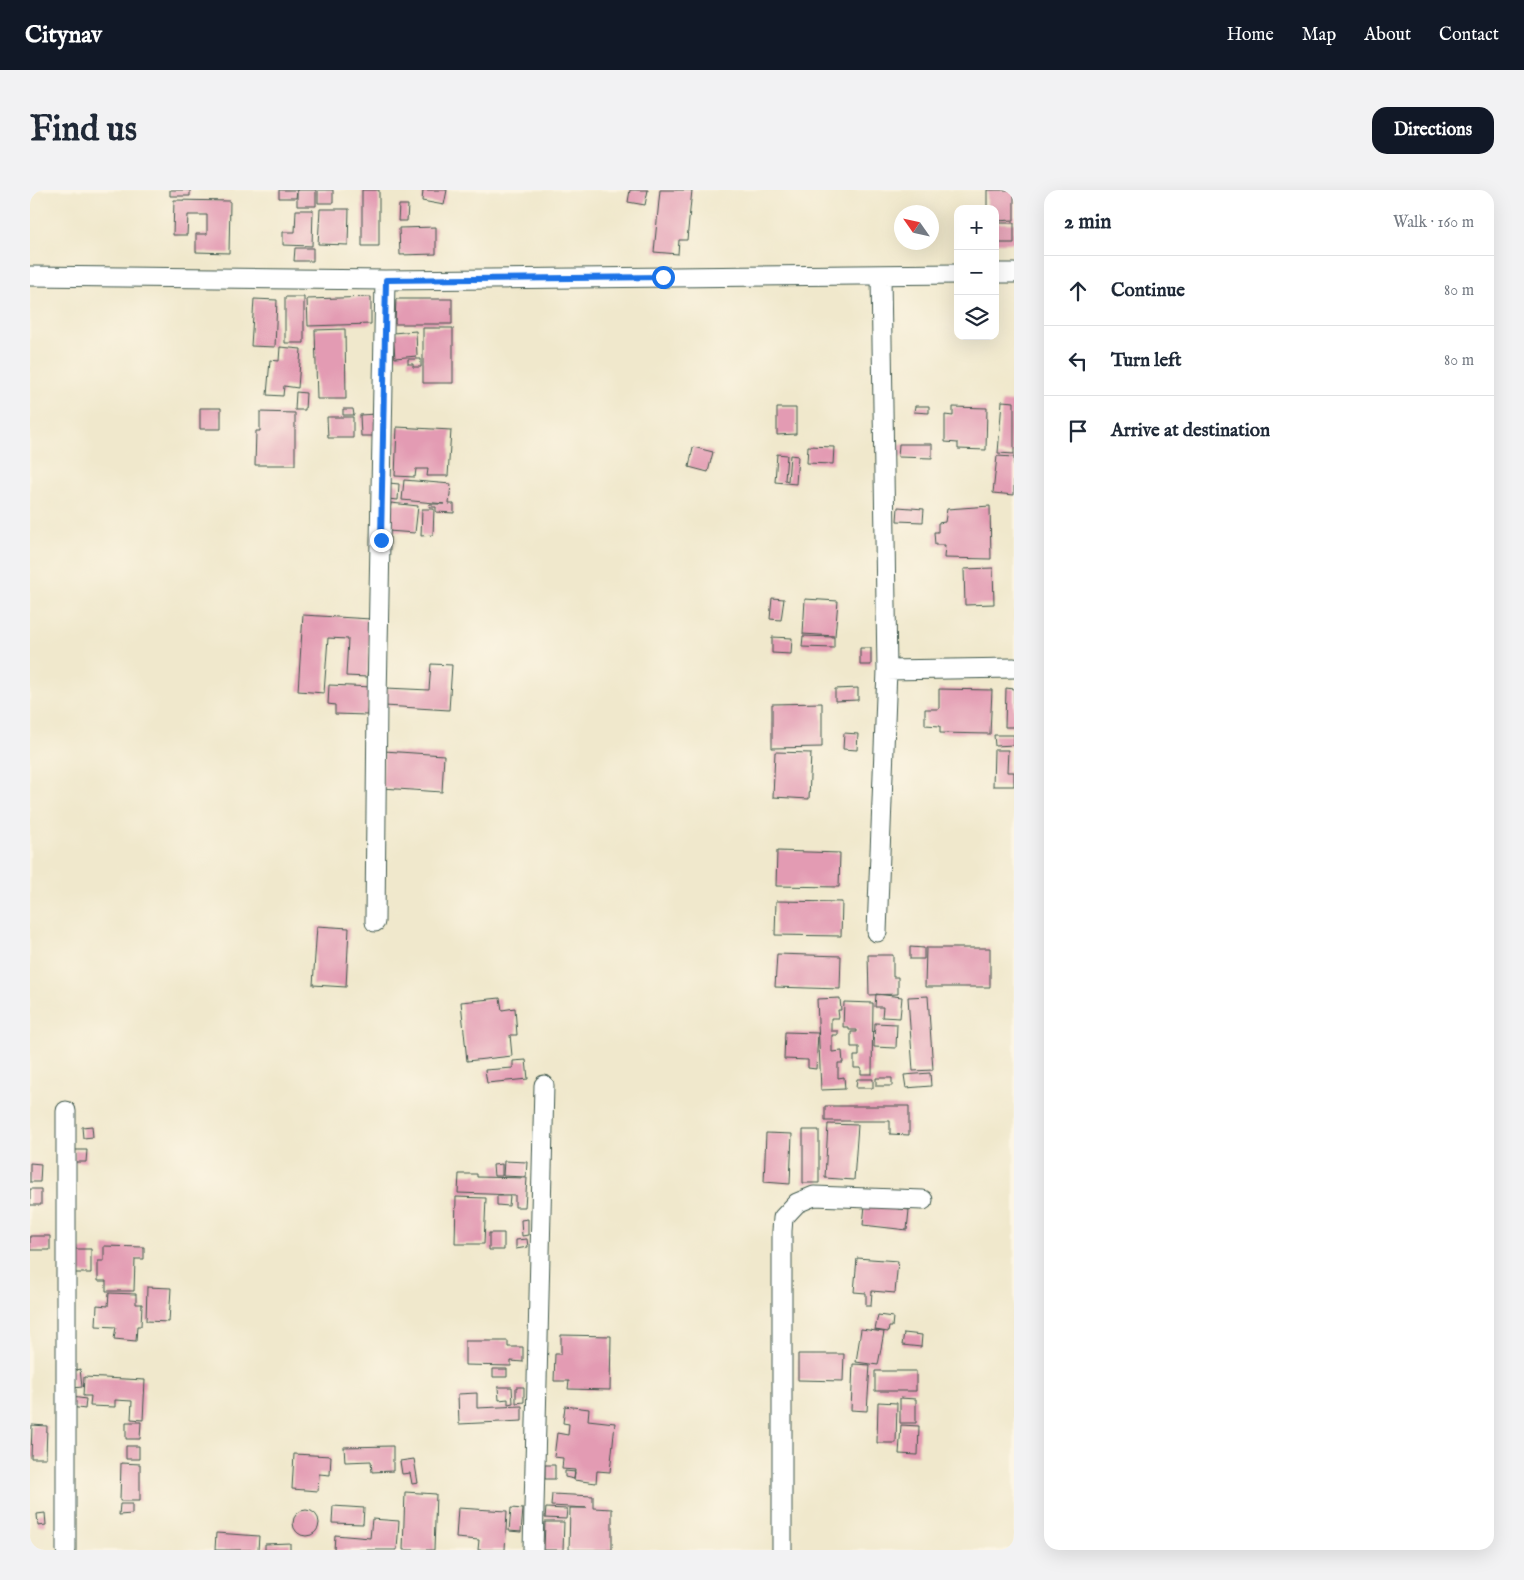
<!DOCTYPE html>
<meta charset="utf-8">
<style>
body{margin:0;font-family:"IM FELL English",serif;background:#f2f2f3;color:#1f2937}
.controls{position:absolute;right:15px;top:15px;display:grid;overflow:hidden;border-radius:10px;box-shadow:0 5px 20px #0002}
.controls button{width:45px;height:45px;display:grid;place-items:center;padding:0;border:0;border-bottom:1px solid #e0e1e3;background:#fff;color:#1f2937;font:25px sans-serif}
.compass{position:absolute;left:864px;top:15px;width:45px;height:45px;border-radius:50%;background:#fff;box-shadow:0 5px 20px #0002;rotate:304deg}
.stop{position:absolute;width:15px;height:15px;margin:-11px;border:4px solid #1a73e8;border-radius:50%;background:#fff}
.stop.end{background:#1a73e8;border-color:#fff;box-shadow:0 1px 5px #0008}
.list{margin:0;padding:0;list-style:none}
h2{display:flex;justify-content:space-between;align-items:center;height:65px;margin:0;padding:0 20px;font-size:21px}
h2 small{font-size:16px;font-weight:400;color:#747a83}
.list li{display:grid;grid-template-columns:32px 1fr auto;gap:15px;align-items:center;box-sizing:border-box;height:70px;padding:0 20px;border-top:1px solid #e0e1e3}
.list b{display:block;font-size:19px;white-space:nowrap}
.list em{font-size:16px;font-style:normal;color:#747a83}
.icon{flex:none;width:28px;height:28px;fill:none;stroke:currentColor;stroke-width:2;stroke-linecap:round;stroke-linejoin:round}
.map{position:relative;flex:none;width:984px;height:1360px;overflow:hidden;border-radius:15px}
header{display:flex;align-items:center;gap:30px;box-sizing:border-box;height:70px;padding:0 25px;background:#111827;color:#fff}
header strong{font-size:24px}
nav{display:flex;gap:28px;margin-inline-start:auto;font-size:18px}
.intro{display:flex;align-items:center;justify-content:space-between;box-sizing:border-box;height:120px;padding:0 30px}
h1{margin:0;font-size:35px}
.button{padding:12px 22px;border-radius:15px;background:#111827;color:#fff;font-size:18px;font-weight:700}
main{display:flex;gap:30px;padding:0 30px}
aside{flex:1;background:#fff;border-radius:15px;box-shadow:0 5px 20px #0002}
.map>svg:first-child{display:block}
.building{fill:#e39bb3}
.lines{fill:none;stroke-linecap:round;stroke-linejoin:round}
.street-casing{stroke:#3e574b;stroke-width:21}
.street{stroke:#fff;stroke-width:19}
.route{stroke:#1a73e8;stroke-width:6}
</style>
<header>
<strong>Citynav</strong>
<nav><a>Home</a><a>Map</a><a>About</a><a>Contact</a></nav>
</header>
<div class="intro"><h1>Find us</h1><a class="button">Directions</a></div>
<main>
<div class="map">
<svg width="984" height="1360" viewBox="0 0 984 1360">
<rect width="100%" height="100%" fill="#fcf5e5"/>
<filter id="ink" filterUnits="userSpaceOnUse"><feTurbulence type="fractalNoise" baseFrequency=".02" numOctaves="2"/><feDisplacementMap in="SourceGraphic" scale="10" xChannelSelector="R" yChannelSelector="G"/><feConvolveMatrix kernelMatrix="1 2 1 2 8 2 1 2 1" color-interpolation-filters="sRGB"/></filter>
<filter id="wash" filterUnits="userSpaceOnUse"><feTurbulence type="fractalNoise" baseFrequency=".0096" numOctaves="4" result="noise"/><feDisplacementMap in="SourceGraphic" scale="20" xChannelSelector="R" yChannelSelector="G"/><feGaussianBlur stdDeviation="1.12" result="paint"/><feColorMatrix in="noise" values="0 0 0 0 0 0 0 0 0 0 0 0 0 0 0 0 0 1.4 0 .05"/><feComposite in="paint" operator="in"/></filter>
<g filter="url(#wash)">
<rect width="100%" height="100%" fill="#f0e8cc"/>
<g id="blocks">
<path class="building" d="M140,0H160V6H140Z
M249,0H267L266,8H249Z
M267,0H286V16H267Z
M288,0H303V13H288Z
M332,0H349V56H332Z
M393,0H417L414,15L392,11Z
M600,0H618L615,15L598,12Z
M630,0H662L657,50H649L648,64L624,62Z
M957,0H984V30L965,31V19H957Z
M144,10L200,11L199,63L166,62V44H177V25H158L157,45H143Z
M369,15H378L377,31H368Z
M290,19H319L318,55L288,54Z
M266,20H283L282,56L253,55V42H265Z
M965,33H984V53H965Z
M406,37V64L370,65L369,38Z
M265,58H283V71H264Z
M255,107H274V153H255Z
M341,107V134L278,136L277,109Z
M224,109L247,110L245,157L221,156Z
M366,109H422V134H365Z
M393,138H423V193H393Z
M315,139L316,209H287L285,140Z
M386,141L387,166L365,168L363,143Z
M250,157L271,159L268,198L254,196L253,206L237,205L240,170L249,171Z
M378,169H391V177H383V174H378Z
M266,202L276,203L275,220H265Z
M972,211L984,212V264L968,263Z
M885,216H899V223L884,222Z
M923,217L957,218L956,260L928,259V253L915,252V225L923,226Z
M170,218H191V239H170Z
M747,218H766V244L747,245Z
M313,219H323L324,225H313Z
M230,222L265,223V275H225L226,241H230Z
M346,224L347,246H331L330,225Z
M297,227H323V248H298Z
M367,237L421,240L418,286H397L398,279H386L385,287L365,286Z
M869,254H902V268L868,267Z
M778,256L804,257L803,274L777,273Z
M663,257L683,262L678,282L659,277Z
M747,264L757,265L755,290L758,291L760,265L768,266L766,294L745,292Z
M967,266L984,267V305L963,303Z
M374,290L421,294L419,314H424V323L406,322V317H399L400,314H415L372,310Z
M359,293L369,294L368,310L357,309Z
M361,313L388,316L385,343L358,341Z
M960,316L961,369L914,368L915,355H905L904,342H908V333L915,332L917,319Z
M868,317L894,319L893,332L867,331Z
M392,319H404L403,345L391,346Z
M963,378L964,414L935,415L934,379Z
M742,408L754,409L751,430L740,429Z
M775,409L808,411L805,446L773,444Z
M273,425L341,429L337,487L316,486L318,449L298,448L294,503L268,501Z
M773,446L804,447V458L772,457Z
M742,447L762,448L761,464L742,463Z
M830,458H841V475H830Z
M401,474L422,475L419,520L355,516L356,498L399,500Z
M299,495L342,497L338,513L337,525L305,524V515L298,514Z
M828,498V510L805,511V499Z
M976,498L984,499V537H975Z
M909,499L962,500L960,544L910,543V536L895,535V519H909Z
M792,513V557L742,558V514Z
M814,543L828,544L827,560L813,559Z
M964,545H984V555L965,556Z
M964,560H978L977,582H984V596H963Z
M354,561L414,565L412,602L352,598Z
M745,562L781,563L779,609L743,607Z
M747,661L810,663L809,697L746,696Z
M746,711L812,712L811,746L745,745Z
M287,736L319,738L316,797L283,795Z
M880,757L894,758V769H880Z
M896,758H960V797H895Z
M747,764L811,766L810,799L745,797Z
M838,765H863V787H868V804L839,805Z
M846,804L872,807L870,828L852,827L853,817H845Z
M898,806L903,880L883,881L878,807Z
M470,808L472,820L485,818L487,845H480L482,866L437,871L431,812Z
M810,808L811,820H808L809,828H801V841H808V845H802V862L812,861L813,873H808V888L814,887L815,899L791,900L787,809Z
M814,812L843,813L842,884H831V878H824V866H829V857H821V842H827V840H819V837H813Z
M845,833L867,834L866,858L844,857Z
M755,842L788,843L786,879L778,878V870L754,869Z
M496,870L498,889L457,893L455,880L483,878V871Z
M900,883L901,896L876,898L874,885Z
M846,888H862V896H846Z
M827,889H843V898H826Z
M795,916H879V945L860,944V931H795Z
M798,934L828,935L824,990L795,988Z
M62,936L63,947L53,948L52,937Z
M773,940H789V993H773Z
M736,943L762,944L760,994L734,992Z
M45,960H57L56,972H44Z
M474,971L497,972L496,987L473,986Z
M0,973L11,974L10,992H0Z
M472,974V986H464L463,975Z
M429,984H447V987L497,988L495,1017H485V1005L428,1003Z
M0,999H11V1015H0Z
M467,1006H480L479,1016L467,1015Z
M426,1007L456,1008L454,1054H425Z
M835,1015L879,1020L877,1040L833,1035Z
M498,1029V1045L492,1046L491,1030Z
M459,1043H474V1060H459Z
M0,1046H20V1060H0Z
M497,1049L498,1057L486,1059V1050Z
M74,1056L114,1057V1069H105L104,1101H76V1091H68V1071H74Z
M45,1059H61V1083H45Z
M827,1068L868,1071L865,1103L842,1101L841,1116H836V1103L824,1102Z
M117,1097L141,1098L139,1132L116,1131Z
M79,1103L106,1104V1114H112L111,1136H107L106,1151L84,1149L86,1137L66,1136L67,1115L78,1116Z
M848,1125L863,1127L862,1137H859L858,1142L845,1140Z
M831,1139L854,1142L848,1175L826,1172Z
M874,1143L892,1145L891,1157L872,1155Z
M531,1145L581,1146L580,1200L538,1199L539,1191H524L525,1164H531Z
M435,1151H478V1157H493V1172L481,1171V1176L435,1175Z
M768,1164H814L813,1191L768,1190Z
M823,1174L840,1175L837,1221L821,1220Z
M50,1179L52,1197L43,1198L41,1181Z
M463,1179H477V1187H463Z
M845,1181H886V1201H845Z
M54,1187L115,1190L113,1230L101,1229L102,1211L85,1210V1217L60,1216L61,1206H53Z
M468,1197H482L483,1213L478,1214V1209L469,1210Z
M486,1197H494V1212L486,1213Z
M447,1203V1218L492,1216V1231L429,1234L428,1204Z
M42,1207L56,1209L55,1219L41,1217Z
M870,1208L886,1209V1233H870Z
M848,1212L867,1213L866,1253H847Z
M535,1216L559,1219L558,1230L585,1233L580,1282L567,1281L566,1293L544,1290L545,1280L532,1279L533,1268L524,1267L527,1243L538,1245L539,1234L533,1233Z
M96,1232H111L110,1249H96Z
M2,1235L17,1236L16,1268H1Z
M871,1235L889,1236L888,1265L869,1264Z
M96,1256H109V1269H96Z
M363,1256V1281L342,1282L341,1271L315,1272L314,1257Z
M264,1264L301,1266L300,1285L289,1284L288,1301L262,1299Z
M384,1269L388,1293L382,1294L380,1283L372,1284L370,1271Z
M91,1273L110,1274V1311H90Z
M515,1275H525V1289H515Z
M535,1281L545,1282L544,1289L535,1287Z
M375,1302L406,1304L404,1360H373Z
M522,1304L563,1306V1318L582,1319V1360H539L540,1318H557L521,1316Z
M90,1314H102V1324L89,1325Z
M303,1316L334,1318L333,1334L302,1333Z
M428,1318L477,1321L475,1360H448L449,1350L426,1348Z
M481,1318L493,1319L491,1342L479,1341Z
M516,1318L537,1319L536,1329L515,1328Z
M263 1333a13 13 0 1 1 26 0a13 13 0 1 1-26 0Z
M15,1323L16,1335L8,1336L7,1324Z
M342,1329L369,1331L367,1360H304L305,1345L340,1348Z
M515,1332H534L533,1360H514Z
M186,1343L229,1346L228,1360H185Z
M260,1353V1360H235V1354Z"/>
</g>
</g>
<g filter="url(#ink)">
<use href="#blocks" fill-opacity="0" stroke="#3e574b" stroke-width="1"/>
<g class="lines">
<g class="street-casing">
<path id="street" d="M965,83H984
M0,86L355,90L928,84
M857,480L984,478
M345,732L347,509L355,90
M847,742L857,480L851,86
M36,1360V921
M503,1360L514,895
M752,1360V1041L753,1028L767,1013L784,1006L893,1010"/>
</g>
<use href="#street" class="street"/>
</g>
</g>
<g class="lines" filter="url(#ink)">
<path class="route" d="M351,350L356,90L633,87"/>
</g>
</svg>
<div class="controls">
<button>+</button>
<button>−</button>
<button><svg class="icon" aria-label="layers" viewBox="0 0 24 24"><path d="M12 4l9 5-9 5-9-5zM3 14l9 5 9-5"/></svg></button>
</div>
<svg class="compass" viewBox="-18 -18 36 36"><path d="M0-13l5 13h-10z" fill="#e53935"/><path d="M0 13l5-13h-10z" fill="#747a83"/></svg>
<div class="stop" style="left:633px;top:87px"></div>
<div class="stop end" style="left:351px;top:350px"></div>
</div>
<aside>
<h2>2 min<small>Walk · 160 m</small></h2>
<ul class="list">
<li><svg class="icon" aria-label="ahead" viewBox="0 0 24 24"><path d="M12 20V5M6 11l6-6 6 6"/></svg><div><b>Continue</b></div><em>80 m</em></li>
<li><svg class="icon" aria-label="left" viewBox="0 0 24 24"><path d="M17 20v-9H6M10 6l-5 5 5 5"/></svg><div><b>Turn left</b></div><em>80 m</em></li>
<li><svg class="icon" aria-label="arrive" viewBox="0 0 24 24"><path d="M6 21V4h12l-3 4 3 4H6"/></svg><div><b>Arrive at destination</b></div></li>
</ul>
</aside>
</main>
